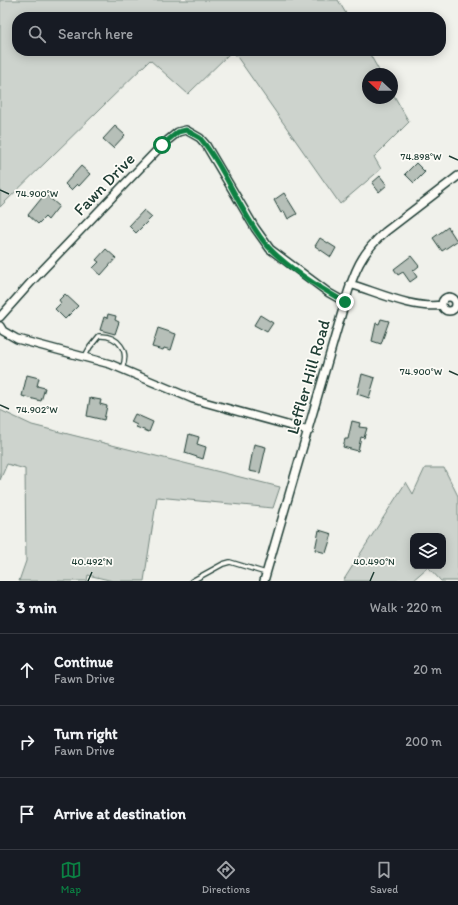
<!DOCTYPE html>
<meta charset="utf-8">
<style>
body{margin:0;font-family:Itim,sans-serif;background:#20242c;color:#f1f3f6}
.controls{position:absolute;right:12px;bottom:12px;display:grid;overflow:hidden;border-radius:8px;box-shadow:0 2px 10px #0003}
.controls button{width:36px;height:36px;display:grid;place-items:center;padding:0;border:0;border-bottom:1px solid #363941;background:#171b24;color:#f1f3f6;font:20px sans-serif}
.compass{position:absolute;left:362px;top:68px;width:36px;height:36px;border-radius:50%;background:#171b24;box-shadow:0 2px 10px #0003;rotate:292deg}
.stop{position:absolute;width:12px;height:12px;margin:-9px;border:3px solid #0b8043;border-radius:50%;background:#fff}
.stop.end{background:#0b8043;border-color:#fff;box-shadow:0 1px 4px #0008}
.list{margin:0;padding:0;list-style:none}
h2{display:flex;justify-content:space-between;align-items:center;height:52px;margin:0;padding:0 16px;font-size:17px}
h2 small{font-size:13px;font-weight:400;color:#9ea1a6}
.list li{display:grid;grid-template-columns:26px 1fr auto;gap:12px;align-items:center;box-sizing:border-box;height:72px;padding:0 16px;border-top:1px solid #363941}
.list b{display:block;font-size:15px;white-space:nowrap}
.list p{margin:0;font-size:13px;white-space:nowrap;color:#9ea1a6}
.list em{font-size:13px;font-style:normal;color:#9ea1a6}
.icon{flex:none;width:22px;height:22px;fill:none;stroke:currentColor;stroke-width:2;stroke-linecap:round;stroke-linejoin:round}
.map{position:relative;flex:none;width:458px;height:581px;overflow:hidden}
.search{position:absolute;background:#171b24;box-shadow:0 2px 10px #0003;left:12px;right:12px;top:12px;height:44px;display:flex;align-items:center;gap:10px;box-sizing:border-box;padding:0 14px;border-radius:16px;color:#9ea1a6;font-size:15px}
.sheet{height:268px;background:#171b24}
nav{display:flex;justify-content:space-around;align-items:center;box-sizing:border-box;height:56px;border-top:1px solid #363941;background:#171b24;font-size:11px;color:#9ea1a6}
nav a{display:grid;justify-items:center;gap:2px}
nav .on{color:#0b8043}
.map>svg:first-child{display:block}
.green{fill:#cdd3cd;stroke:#768880;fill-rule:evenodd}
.building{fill:#b6bfb8;stroke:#1f3d34}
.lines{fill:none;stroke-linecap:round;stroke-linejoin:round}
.service-casing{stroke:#1f3d34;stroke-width:6}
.minor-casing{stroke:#1f3d34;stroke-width:10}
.service{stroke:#fdfcf7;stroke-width:3.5}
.minor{stroke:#fdfcf7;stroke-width:7}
.route{stroke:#0b8043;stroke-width:5}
.ticks{fill:none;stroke:#1f3d34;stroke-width:1.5}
.labels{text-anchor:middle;stroke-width:3.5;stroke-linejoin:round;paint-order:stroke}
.street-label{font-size:17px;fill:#1f3d34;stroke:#fdfcf7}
.ticks-label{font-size:10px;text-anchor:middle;fill:#1f3d34;stroke:#fdfcf7;stroke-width:3.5;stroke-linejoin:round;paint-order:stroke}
</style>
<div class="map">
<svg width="458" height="581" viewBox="0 0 458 581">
<rect width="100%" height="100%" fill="#f0f1eb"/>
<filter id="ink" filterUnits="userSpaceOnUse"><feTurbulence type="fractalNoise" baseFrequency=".025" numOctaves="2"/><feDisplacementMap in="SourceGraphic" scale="8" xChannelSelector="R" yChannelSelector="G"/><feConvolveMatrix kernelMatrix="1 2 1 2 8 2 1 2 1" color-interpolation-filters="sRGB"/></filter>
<g filter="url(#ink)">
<path class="green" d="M0,0H338L348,17H17V51H232L188,94L150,60L0,207Z
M233,51H368L381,74H368V98H392V92L409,122L374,157L381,169L340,204Z
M0,410L32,425L280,487L273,508L157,497L144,581H113L88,575L87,581H19L26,561L25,469L7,464L0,480Z
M425,468H444L458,496V581H441L428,567L412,581H343L406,482L413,494ZM413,536H443V566H413Z"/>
<path class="building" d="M115,126L125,135L113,148L103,139Z
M416,163L425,172L414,183L405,174Z
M81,166L90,174L79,186L77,184L71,190L65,184Z
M380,176L387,185L379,192L372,183Z
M284,193L297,214L288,219L284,211L281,213L274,200Z
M45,194L59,206L48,220L45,217L38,224L28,215Z
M144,210L152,217L136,233L129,226Z
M448,227L457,241L442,251L433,238Z
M320,238L336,248L331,257L315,246Z
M106,249L116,258L101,275L93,268L99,262L96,260Z
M411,256L419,266L413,271L417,277L410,282L403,272L398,275L394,269Z
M65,294L78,306L65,319L55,309L61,303L59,300Z
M108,314L116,316L115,320L119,322L115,334L100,330L104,317L107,318Z
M260,315L273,323L267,332L254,325Z
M381,319L389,321L381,344L372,341L376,323L379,324Z
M158,328L176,334L171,350L164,348L163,350L152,347Z
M362,374L375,378L369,398L357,394Z
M27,375L39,378L37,386L45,388L41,401L22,396Z
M90,398L101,400L100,404L107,406L104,420L87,416Z
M135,414L153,422L149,432L136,427L137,425L131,422Z
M352,421L360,423L359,427L367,428L364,438L361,437L358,451L343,447L345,439H348Z
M189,434L199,437L197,444L206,447L203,459L185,453Z
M254,444L266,447L260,473L249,471Z
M319,530L332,534L326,553L315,550Z"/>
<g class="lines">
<g class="service-casing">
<path id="service" d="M85,356L90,347L99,336C118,335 130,351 122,368
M192,581L223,564L230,562L266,573"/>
</g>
<g class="minor-casing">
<path id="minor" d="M350,284C377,292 415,310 442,305
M442 304a7 7 0 1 1 14 0a7 7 0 1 1-14 0Z
M0,317L33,280L162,145L178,132L186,130L200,138L206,145L255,228L270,249L329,293L345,302
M0,326L3,331L17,339L110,364L193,399L309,431
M264,581L345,302C354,272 361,253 385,232L458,176"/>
</g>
<use href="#service" class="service"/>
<use href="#minor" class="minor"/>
</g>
</g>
<g class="lines" filter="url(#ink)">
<path class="route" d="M162,145L178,132L186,130L200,138C226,169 239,210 264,242C282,264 320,288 345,302"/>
</g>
<path class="ticks" d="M449,156L458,160M0,190L9,194M449,371L458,375M0,405L9,409M88,581L92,572M370,581L374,572"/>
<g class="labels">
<g class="street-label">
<text transform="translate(104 184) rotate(-46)" y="6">Fawn Drive</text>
<text transform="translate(308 377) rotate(-74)" y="6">Leffler Hill Road</text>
</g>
</g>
<g class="ticks-label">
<text x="421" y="160">74.898°W</text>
<text x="37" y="197">74.900°W</text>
<text x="421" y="375">74.900°W</text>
<text x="37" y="413">74.902°W</text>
<text x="92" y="565">40.492°N</text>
<text x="374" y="565">40.490°N</text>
</g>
</svg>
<div class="controls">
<button><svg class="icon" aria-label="layers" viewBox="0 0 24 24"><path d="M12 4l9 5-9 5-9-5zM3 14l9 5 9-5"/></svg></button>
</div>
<svg class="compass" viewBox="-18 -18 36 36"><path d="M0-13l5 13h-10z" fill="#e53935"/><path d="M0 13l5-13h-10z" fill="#9ea1a6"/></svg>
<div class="stop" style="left:162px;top:145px"></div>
<div class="stop end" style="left:345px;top:302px"></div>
<div class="search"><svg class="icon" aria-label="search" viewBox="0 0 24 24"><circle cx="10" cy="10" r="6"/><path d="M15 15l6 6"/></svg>Search here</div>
</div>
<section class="sheet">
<h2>3 min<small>Walk · 220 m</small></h2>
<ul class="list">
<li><svg class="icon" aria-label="ahead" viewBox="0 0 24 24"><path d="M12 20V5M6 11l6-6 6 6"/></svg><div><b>Continue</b><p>Fawn Drive</p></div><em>20 m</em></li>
<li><svg class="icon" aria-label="right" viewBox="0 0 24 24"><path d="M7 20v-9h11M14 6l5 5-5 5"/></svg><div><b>Turn right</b><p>Fawn Drive</p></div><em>200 m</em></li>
<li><svg class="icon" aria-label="arrive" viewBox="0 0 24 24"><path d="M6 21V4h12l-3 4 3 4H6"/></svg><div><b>Arrive at destination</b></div></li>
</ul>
</section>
<nav>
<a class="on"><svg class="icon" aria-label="map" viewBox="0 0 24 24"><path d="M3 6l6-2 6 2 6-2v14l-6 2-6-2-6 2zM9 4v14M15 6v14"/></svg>Map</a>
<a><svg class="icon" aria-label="directions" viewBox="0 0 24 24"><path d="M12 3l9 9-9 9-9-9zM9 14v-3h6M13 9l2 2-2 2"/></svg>Directions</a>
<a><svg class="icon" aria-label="saved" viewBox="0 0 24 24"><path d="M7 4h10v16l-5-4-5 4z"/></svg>Saved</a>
</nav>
